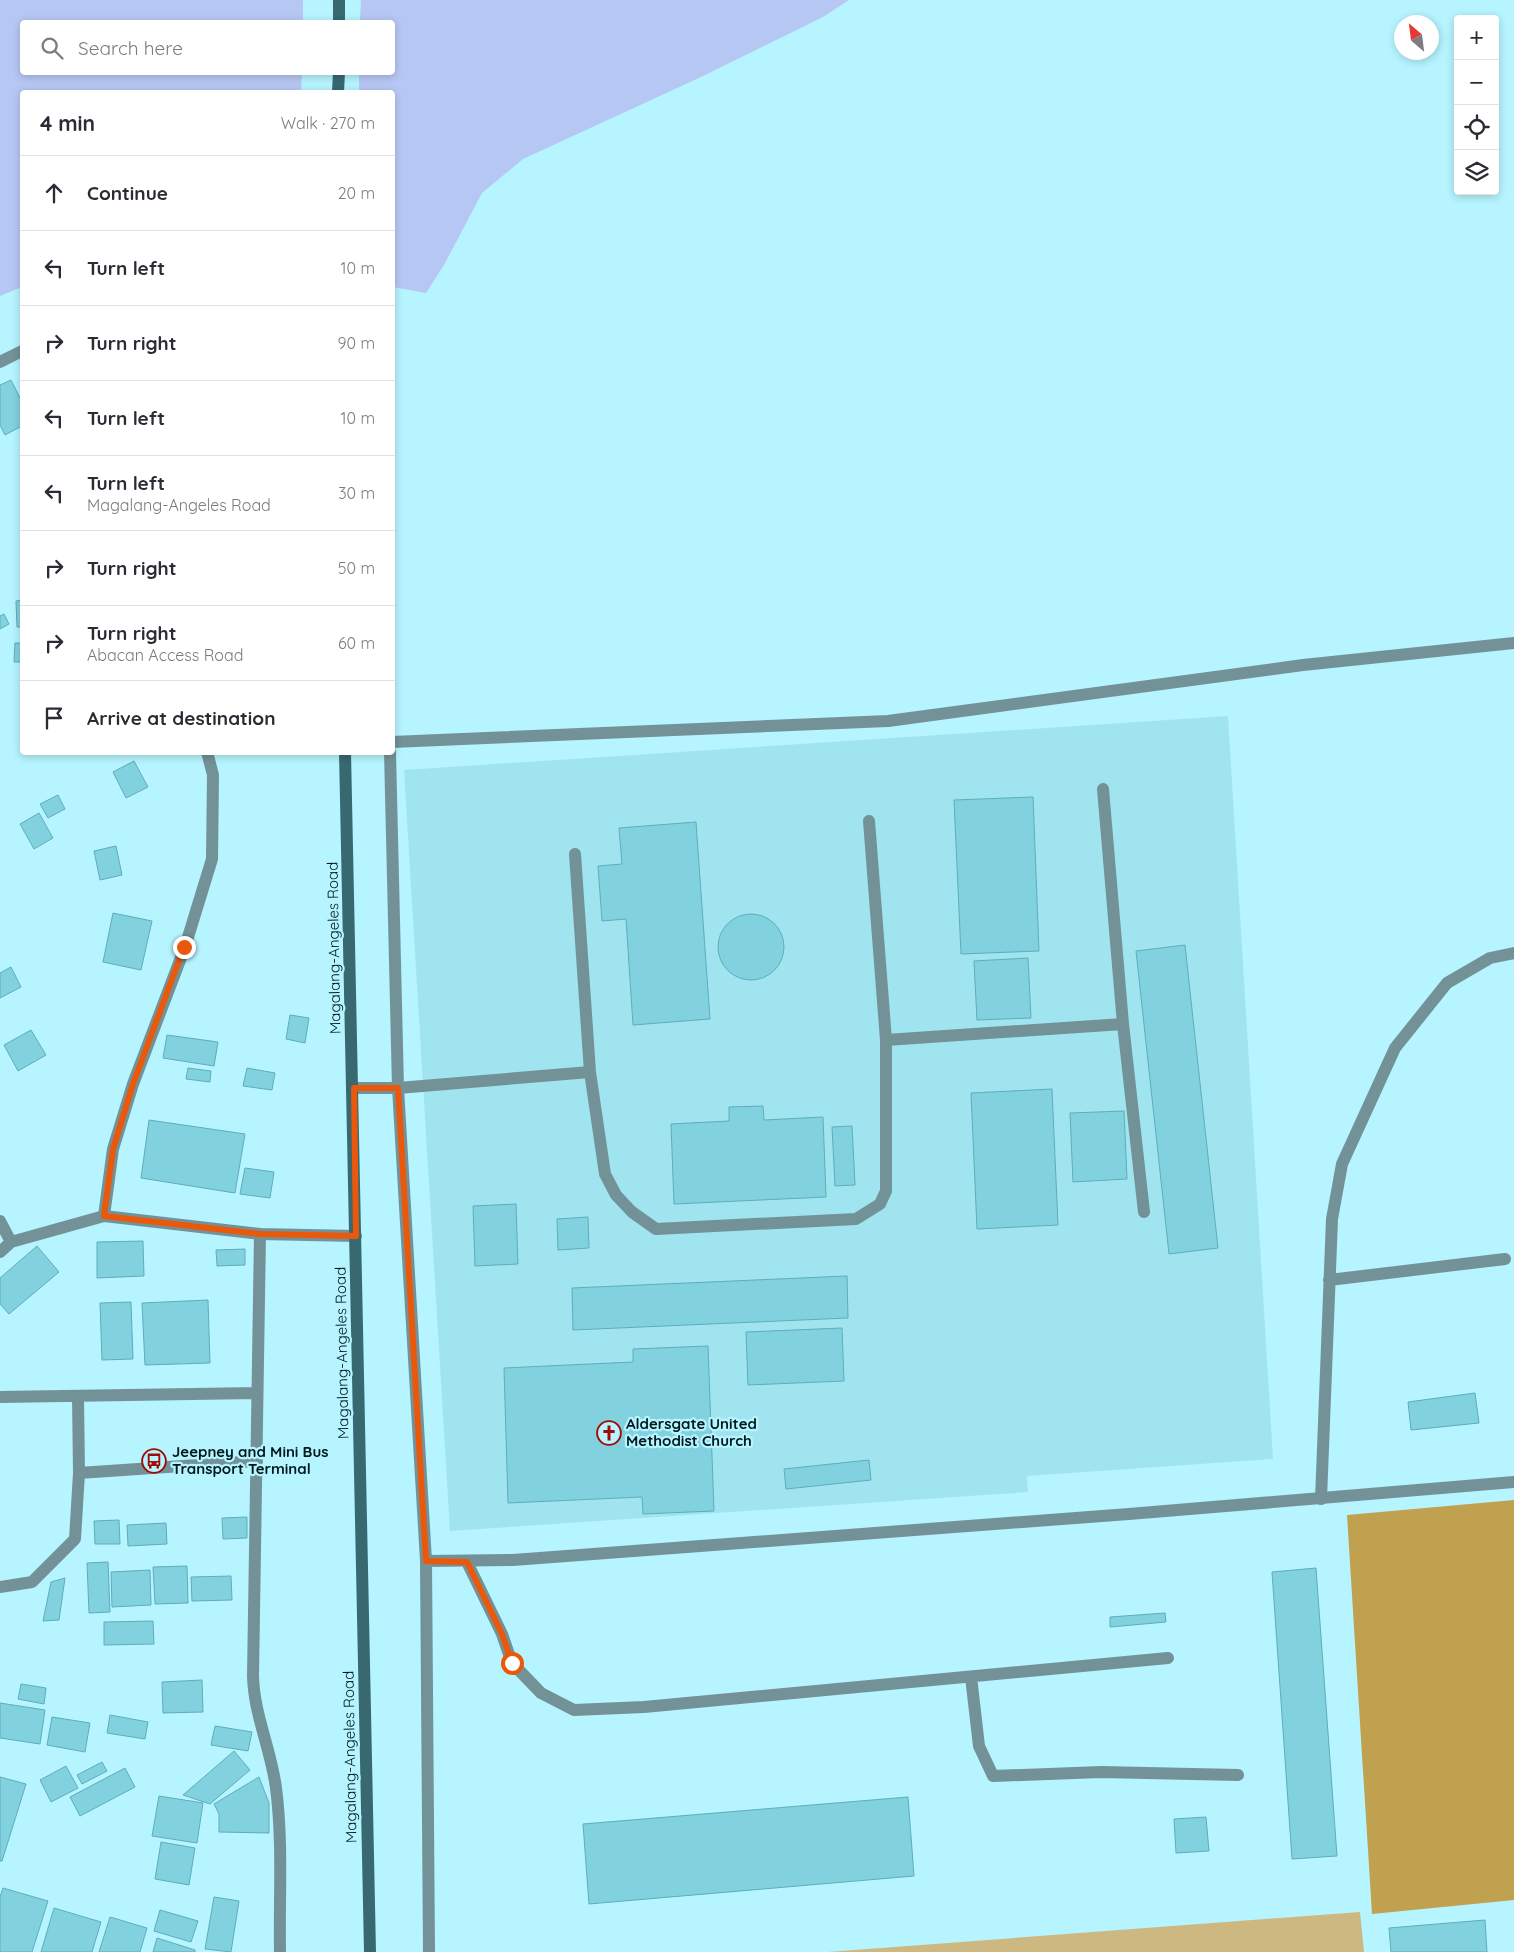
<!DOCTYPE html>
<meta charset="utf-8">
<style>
body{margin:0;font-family:Quicksand,sans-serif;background:#f2f2f3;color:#2b2b33}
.controls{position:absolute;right:15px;top:15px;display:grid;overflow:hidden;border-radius:5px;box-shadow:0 2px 8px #0003}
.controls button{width:45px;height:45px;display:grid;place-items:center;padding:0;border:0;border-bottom:1px solid #e1e1e2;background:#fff;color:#2b2b33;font:25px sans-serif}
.compass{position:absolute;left:1394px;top:15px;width:45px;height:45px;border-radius:50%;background:#fff;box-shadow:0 2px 8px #0003;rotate:332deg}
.stop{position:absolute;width:15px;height:15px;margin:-11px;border:4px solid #ea580c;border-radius:50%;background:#fff}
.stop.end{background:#ea580c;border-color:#fff;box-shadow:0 1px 5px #0008}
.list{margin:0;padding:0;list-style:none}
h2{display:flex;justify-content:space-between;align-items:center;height:65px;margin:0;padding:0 20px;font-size:21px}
h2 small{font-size:16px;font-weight:400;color:#7c7c81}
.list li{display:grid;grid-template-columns:32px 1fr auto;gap:15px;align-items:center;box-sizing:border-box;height:75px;padding:0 20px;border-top:1px solid #e1e1e2}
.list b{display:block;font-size:19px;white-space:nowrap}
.list p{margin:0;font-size:16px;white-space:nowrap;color:#7c7c81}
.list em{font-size:16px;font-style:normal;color:#7c7c81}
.icon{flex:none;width:28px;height:28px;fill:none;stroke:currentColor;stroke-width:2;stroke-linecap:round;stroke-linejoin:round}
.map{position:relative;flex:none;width:1514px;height:1952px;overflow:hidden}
.search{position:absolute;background:#fff;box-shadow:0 2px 8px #0003;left:20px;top:20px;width:375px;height:55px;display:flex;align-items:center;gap:12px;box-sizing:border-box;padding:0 18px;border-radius:5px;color:#7c7c81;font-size:19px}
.panel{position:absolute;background:#fff;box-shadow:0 2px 8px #0003;left:20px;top:90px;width:375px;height:665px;border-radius:5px}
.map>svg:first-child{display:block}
.built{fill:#a0e4f0}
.green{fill:#cdb881}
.forest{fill:#c0a14f}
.water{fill:#b6c7f3;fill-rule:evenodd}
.pier{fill:#b6f4ff}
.building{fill:#82d1de;stroke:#5eadba}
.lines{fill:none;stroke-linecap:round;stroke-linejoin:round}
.service{stroke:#739298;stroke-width:12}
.minor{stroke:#739298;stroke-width:12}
.tertiary{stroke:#739298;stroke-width:12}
.secondary{stroke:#386971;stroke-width:12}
.route{stroke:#ea580c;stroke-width:6}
.labels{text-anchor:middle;stroke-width:4.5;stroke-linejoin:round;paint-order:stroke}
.street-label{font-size:15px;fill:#01181c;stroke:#b6f4ff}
.poi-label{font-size:15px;font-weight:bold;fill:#01181c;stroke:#b6f4ff;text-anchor:start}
</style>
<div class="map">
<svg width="1514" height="1952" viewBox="0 0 1514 1952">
<rect width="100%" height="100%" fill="#b6f4ff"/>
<path class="built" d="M1228,716L1273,1459L1027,1476L1028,1492L450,1531L404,770Z"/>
<path class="green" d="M1360,1912L1364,1952H828Z"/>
<path class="forest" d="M1514,1500V1900L1372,1914L1347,1515Z"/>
<path class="water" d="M0,0H849L823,17L701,77L523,159L482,193L444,265L426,293L393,287L392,92H22V287L0,296ZM22,22H392V72H22Z"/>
<path class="pier" d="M303,0H361L360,22H303Z
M302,73H359V92H301Z"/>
<path class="building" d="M11,380L22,402V426L5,435L0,425V385Z
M22,600V627H17L16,601Z
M4,614L9,624L0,629V616Z
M15,643H22V662H14Z
M134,761L148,787L126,798L113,772Z
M58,795L65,809L48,818L40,804Z
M1033,797L1039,951L961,954L954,800Z
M39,813L53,838L34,849L20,824Z
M696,822L710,1019L633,1025L626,919L602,921L598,866L622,864L619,828Z
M116,846L122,875L100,880L94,851Z
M113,913L152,921L141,970L103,962Z
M718 947a33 33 0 1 1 66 0a33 33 0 1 1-66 0Z
M1185,945L1218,1248L1169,1254L1136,951Z
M1028,958L1031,1018L977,1020L974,961Z
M11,967L21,987L0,998V973Z
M290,1015L309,1018L305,1043L286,1039Z
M31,1030L46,1055L18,1071L4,1045Z
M167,1035L218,1042L214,1066L163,1058Z
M188,1068L211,1071L210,1082L186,1079Z
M247,1068L275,1073L272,1090L243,1086Z
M1052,1089L1058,1225L977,1229L971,1093Z
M763,1106L764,1120L823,1117L826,1197L674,1204L671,1124L729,1121V1107Z
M1124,1111L1127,1179L1073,1182L1070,1113Z
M149,1120L245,1134L235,1193L141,1178Z
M852,1126L855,1185L835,1186L832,1127Z
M245,1168L274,1172L270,1198L240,1194Z
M516,1204L518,1264L475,1266L473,1206Z
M588,1217L589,1248L558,1250L557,1219Z
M143,1241L144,1276L97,1278V1242Z
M37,1246L59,1272L9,1314L0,1304V1278Z
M245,1249V1265L217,1266L216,1250Z
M847,1276L848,1318L573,1330L572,1288Z
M208,1300L210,1363L145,1365L142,1303Z
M131,1302L133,1359L102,1360L100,1303Z
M842,1328L844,1381L748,1385L746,1332Z
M708,1346L714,1511L643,1514L642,1497L508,1503L504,1368L633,1362V1349Z
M1475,1393L1479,1423L1411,1430L1408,1402Z
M869,1460L871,1480L786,1489L784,1469Z
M247,1517V1538L223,1539L222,1518Z
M119,1520L120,1544H95L94,1521Z
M166,1523L167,1544L128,1546L127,1525Z
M108,1562L110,1612L89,1613L87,1563Z
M187,1566L188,1603L155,1604L153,1567Z
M1316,1568L1337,1856L1292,1859L1272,1572Z
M150,1570L151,1605L112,1607L111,1572Z
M231,1576L232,1600L192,1601L191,1577Z
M65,1578L59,1620L43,1621L51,1582Z
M1165,1613L1166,1622L1110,1627V1617Z
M153,1621L154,1644L104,1645V1622Z
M202,1680L203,1712L163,1713L162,1682Z
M21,1684L46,1688L44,1704L18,1699Z
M0,1703L45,1710L40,1744L0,1738Z
M110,1715L148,1722L145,1739L107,1733Z
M52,1717L90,1723L85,1752L47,1745Z
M215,1726L252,1732L248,1751L211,1745Z
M234,1751L250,1770L210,1804L183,1795Z
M102,1762L107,1771L82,1784L77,1775Z
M66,1766L78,1788L51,1802L40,1780Z
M125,1768L135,1787L80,1816L70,1797Z
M0,1777L26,1784L2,1861H0Z
M259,1777L269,1803V1833L219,1832V1814L214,1804Z
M159,1796L203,1803L197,1843L152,1836Z
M908,1797L914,1876L589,1904L583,1824Z
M1206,1817L1209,1851L1176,1853L1174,1819Z
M161,1842L195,1848L189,1885L155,1879Z
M3,1888L48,1901L32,1952H0V1897Z
M214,1897L239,1901L231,1952L205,1949Z
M54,1908L101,1922L92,1952H41Z
M160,1910L198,1921L191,1942L154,1931Z
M110,1917L147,1928L140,1952H99Z
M1485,1920L1487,1952H1391L1389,1928Z
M157,1938L195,1950V1952H153Z"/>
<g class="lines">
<path class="service" d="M392,742L888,721L1303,665L1514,643
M390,752L398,1088L590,1072
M1103,789L1123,1024L1144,1212
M575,854L590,1072L605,1174L616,1195L632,1212L656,1229L856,1219L880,1204L886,1191V1040L869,821
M886,1040L1123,1024
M1329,1280L1505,1259
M1321,1499L1332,1219L1342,1164L1395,1048L1447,983L1490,958L1514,953
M467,1562L502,1634L512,1663L541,1693L574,1710L644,1707L1168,1658
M971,1677L979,1746L993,1776L1101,1772L1238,1775"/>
<path class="minor" d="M354,1088H398L426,1561L429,1952
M0,1221L11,1242
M260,1234L253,1676C254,1715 271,1749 276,1788C283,1842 279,1898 280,1952
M0,1252L11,1242L104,1216
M0,1397L257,1393
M78,1397L79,1473
M426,1561L513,1560L1129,1514L1514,1482
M0,1587L32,1582L75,1539L79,1473L257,1461"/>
<path class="tertiary" d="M0,362L22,351
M207,752L213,775L212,859L185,947L133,1084L113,1149L104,1216L260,1234L356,1236"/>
<path class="secondary" d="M339,22V0
M338,92L339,72
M345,752L370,1952"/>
</g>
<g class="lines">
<path class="route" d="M184,947L133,1084L113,1149L104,1216L260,1234L356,1236L354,1088H398L426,1561L467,1562L502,1634L512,1663"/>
</g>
<defs>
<g id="church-ring" transform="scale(1.25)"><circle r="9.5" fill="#b6f4ff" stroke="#a20a05" stroke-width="1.5"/><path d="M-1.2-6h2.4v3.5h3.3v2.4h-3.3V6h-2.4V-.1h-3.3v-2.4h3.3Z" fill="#a20a05"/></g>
<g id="bus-ring" transform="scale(1.25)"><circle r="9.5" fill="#b6f4ff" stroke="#a20a05" stroke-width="1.5"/><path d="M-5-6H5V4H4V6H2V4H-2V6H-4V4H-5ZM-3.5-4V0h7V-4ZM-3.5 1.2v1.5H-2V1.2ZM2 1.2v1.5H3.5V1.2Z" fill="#a20a05"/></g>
</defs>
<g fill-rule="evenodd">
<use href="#church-ring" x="609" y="1433"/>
<use href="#bus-ring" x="154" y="1461"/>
</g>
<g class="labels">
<g class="street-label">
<text transform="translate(334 948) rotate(-91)" y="5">Magalang-Angeles Road</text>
<text transform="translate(342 1353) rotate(-91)" y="5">Magalang-Angeles Road</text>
<text transform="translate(350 1757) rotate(-91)" y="5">Magalang-Angeles Road</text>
</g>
<g class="poi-label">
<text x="626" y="1429">Aldersgate United<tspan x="626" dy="17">Methodist Church</tspan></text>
<text x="172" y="1457">Jeepney and Mini Bus<tspan x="172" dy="17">Transport Terminal</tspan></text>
</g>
</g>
</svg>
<div class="controls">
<button>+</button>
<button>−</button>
<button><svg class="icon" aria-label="locate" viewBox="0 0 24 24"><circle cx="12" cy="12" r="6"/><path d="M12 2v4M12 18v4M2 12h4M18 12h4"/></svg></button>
<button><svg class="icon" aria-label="layers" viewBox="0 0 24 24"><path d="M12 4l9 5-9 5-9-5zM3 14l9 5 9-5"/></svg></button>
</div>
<svg class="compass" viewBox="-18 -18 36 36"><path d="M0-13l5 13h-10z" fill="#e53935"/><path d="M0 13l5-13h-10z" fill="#7c7c81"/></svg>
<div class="stop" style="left:512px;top:1663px"></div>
<div class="stop end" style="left:184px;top:947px"></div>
<div class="search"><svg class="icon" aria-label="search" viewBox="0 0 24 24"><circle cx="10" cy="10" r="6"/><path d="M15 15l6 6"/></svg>Search here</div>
<section class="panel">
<h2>4 min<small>Walk · 270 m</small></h2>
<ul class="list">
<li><svg class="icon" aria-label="ahead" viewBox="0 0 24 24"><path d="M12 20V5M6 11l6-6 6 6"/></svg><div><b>Continue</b></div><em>20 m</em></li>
<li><svg class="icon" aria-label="left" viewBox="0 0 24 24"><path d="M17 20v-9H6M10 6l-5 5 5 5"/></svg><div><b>Turn left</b></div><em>10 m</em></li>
<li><svg class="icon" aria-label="right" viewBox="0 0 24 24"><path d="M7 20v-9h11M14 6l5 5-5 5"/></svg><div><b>Turn right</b></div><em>90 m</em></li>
<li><svg class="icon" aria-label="left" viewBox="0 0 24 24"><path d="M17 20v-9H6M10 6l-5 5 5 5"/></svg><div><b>Turn left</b></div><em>10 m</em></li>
<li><svg class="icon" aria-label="left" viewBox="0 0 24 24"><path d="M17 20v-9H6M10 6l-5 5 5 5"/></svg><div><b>Turn left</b><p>Magalang-Angeles Road</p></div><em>30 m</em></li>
<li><svg class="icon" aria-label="right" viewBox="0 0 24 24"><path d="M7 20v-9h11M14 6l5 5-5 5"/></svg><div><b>Turn right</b></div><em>50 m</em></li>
<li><svg class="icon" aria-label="right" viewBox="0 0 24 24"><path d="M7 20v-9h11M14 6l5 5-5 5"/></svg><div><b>Turn right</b><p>Abacan Access Road</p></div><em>60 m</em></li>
<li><svg class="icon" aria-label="arrive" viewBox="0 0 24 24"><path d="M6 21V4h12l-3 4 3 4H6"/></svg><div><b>Arrive at destination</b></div></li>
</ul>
</section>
</div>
